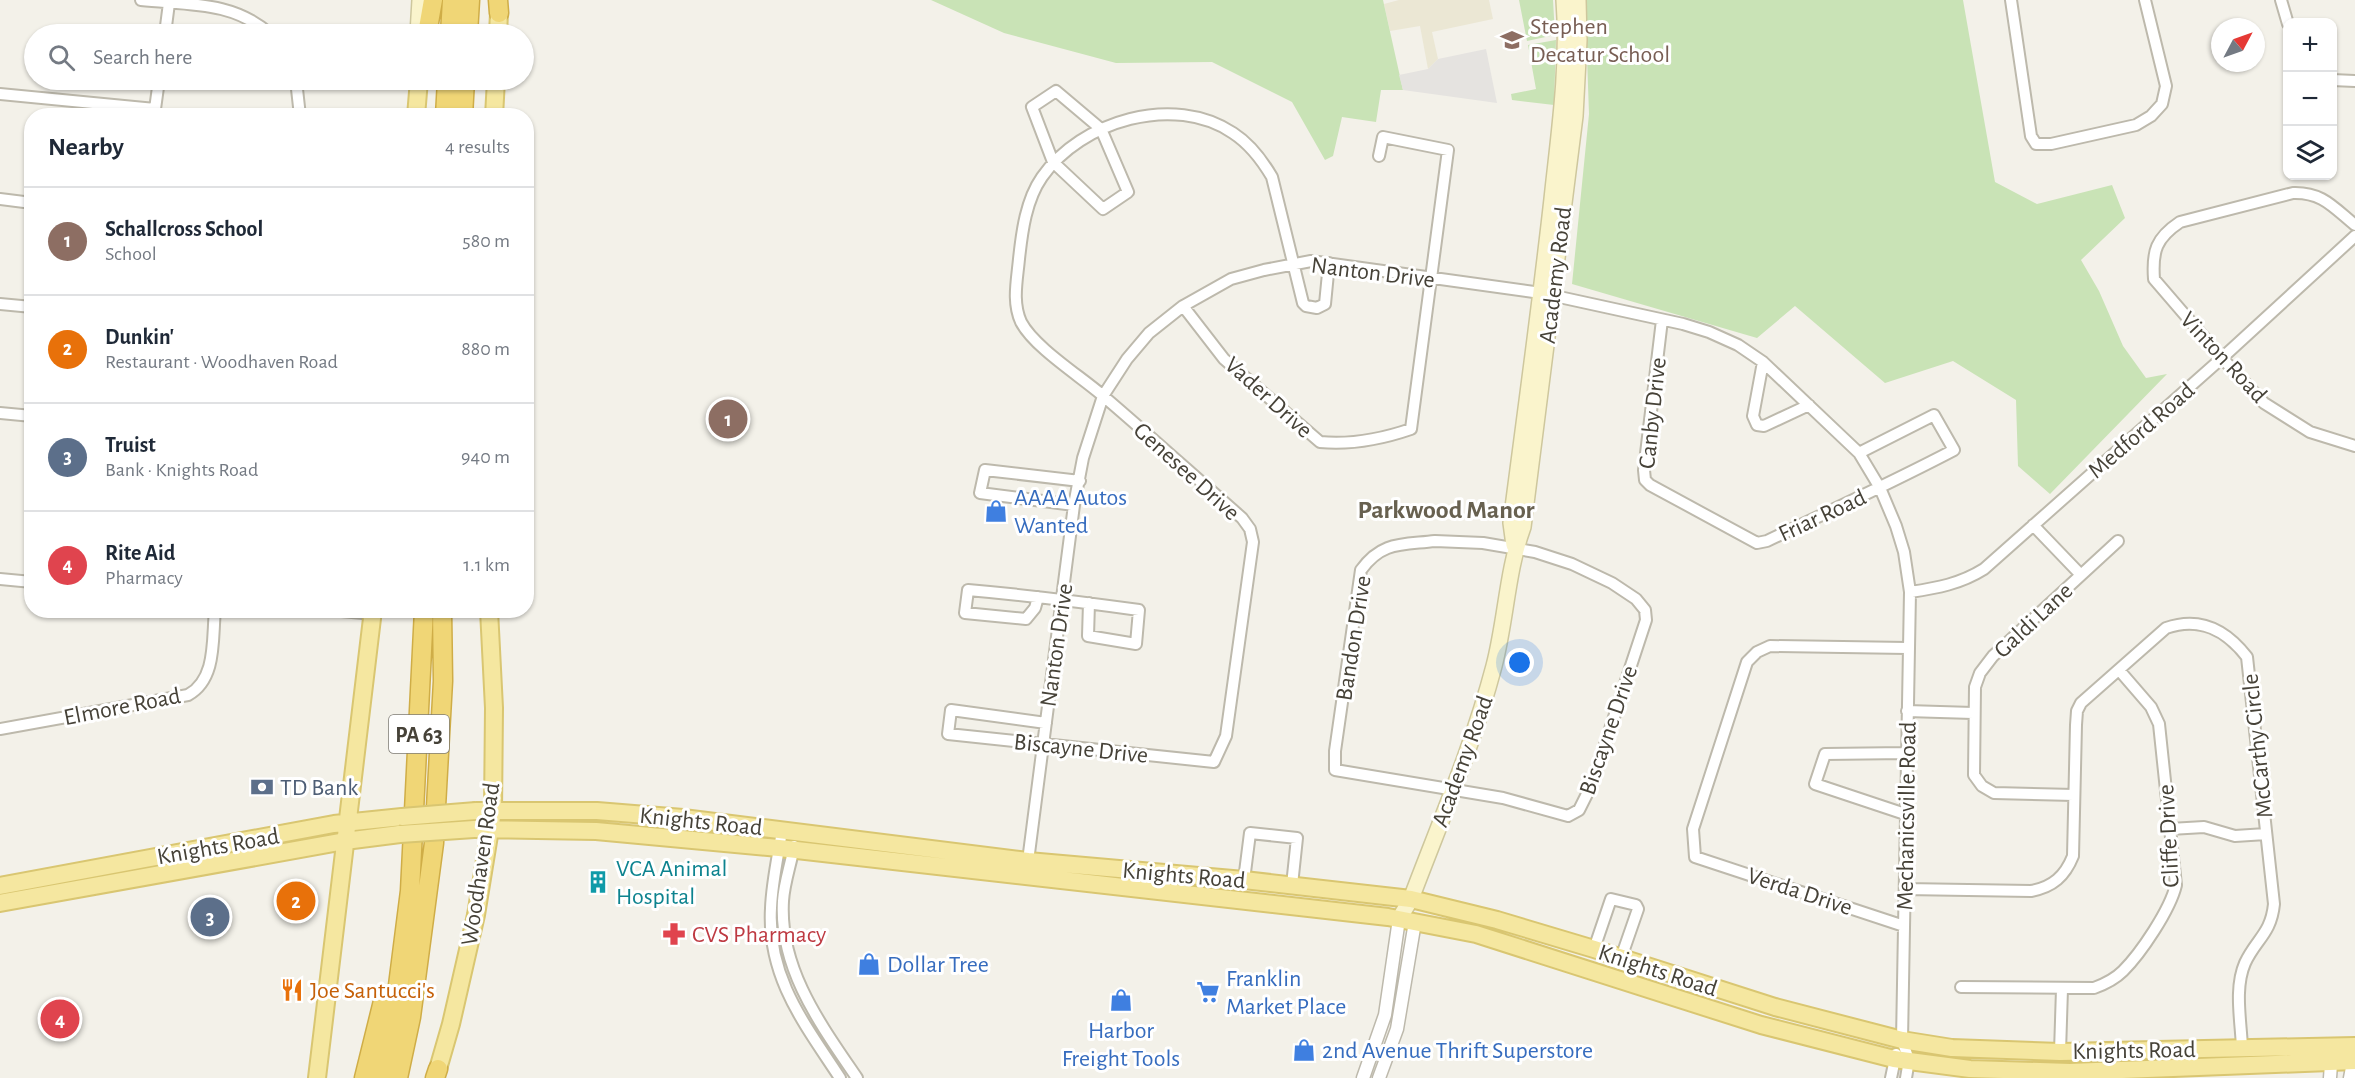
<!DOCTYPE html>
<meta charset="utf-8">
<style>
body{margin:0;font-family:"Alegreya Sans",sans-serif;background:#f2f2f3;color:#1f2937}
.controls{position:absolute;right:18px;top:18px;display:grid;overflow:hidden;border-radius:12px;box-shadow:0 2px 4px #0004}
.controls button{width:54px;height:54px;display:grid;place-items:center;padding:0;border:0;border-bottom:2px solid #e0e1e3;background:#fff;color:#1f2937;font:30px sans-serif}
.compass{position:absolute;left:2211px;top:18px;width:54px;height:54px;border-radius:50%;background:#fff;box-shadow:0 2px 4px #0004;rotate:49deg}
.you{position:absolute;left:1520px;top:663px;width:21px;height:21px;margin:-15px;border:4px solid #fff;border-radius:50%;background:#1a73e8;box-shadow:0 0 0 9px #1a73e833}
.badge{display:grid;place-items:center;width:39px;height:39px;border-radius:50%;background:#ea580c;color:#fff;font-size:20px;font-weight:700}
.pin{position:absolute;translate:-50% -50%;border:3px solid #fff;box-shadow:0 2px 6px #0006}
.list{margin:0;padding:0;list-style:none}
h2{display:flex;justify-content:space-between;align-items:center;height:78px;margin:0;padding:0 24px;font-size:26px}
h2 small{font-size:20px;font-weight:400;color:#747a83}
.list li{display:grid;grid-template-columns:39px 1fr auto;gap:18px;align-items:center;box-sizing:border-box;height:108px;padding:0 24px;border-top:2px solid #e0e1e3}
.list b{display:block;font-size:22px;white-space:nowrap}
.list p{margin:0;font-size:20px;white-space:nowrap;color:#747a83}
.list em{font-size:20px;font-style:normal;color:#747a83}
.icon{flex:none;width:33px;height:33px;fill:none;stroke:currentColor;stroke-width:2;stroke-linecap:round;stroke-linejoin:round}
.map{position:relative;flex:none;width:2355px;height:1078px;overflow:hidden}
.search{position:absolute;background:#fff;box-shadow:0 2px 4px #0004;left:24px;top:24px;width:510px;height:66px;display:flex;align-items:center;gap:15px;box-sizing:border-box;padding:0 21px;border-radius:33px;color:#747a83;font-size:22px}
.panel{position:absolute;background:#fff;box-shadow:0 2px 4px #0004;left:24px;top:108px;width:510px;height:510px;border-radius:24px}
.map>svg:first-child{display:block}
.education{fill:#ebe7d4}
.green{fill:#c9e3b6}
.parking{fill:#e5e3e0}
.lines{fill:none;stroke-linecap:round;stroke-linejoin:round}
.minor-casing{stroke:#bdb9ac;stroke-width:14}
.tertiary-casing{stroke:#bdb9ac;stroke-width:15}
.secondary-casing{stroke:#cec79d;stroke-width:18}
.primary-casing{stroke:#d9c671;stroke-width:20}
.motorway-casing{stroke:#cfad47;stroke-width:21}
.minor{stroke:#fff;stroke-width:10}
.tertiary{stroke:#fff;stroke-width:12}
.secondary{stroke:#faf4cc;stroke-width:15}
.primary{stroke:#f5e7a0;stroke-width:16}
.motorway{stroke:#f0d676;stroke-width:18}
.primary-bridge-casing{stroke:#d9c671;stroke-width:20;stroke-linecap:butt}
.primary-bridge{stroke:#f5e7a0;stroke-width:16}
.labels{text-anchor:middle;stroke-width:6;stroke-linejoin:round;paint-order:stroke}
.shield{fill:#fff;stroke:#7e7b74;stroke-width:1.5}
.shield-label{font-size:22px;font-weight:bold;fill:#464238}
.education-label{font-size:24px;fill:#785e54;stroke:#fff;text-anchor:start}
.street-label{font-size:24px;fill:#464238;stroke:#fff}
.shop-label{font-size:24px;fill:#366cbe;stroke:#fff;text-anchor:start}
.service-label{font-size:24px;fill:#4e5e75;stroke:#fff;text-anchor:start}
.culture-label{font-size:24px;fill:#0d838f;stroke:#fff;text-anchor:start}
.health-label{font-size:24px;fill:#be3a42;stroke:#fff;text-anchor:start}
.food-label{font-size:24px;fill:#c56008;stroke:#fff;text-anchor:start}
.neighbourhood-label{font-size:26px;font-weight:bold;fill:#686150;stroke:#fff}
</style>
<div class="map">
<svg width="2355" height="1078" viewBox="0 0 2355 1078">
<rect width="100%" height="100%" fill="#f3f1e9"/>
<path class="education" d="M1399,0H1489L1493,19L1432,32L1438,59L1428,69L1420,26L1390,31L1384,4Z"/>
<path class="green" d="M931,0H1383L1403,90H1381L1376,122L1342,117L1333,156L1325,160L1292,102L1212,62L1116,63L1004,33Z
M1519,0H1553L1555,35L1527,41Z
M1585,0H1963L1995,182L2037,204L2112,185L2125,218L2081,260L2099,291L2123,346L2146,378L2167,374L2050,494L2018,466L2016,400L1953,361L1885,383L1795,306L1757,338L1572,284L1589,114Z
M1556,40L1554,105L1512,100L1511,94L1536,89L1528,45Z"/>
<path class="parking" d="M1486,49L1497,103L1403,90L1399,75L1428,69L1438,59Z"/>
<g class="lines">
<g class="minor-casing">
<path id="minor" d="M141,0C188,5 233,1 270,34
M2011,0L2031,136L2036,144H2051L2136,125L2151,116L2162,104L2166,86L2145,0
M2281,0L2288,24
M165,34L169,3
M296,80L300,116
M2332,80L2355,81
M1056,91L1101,129L1128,192L1103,209L1053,162L1032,107Z
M0,94L155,109L159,80
M0,199L32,203
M2355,225C2333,207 2322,192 2293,193L2180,222C2156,238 2152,251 2154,279L2222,358L2264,403L2310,432L2355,446
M0,304L32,307
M1183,306L1224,359L1320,442C1352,445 1382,439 1411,429L1448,150L1383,137L1379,156
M1662,320L1644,470L1645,480L1650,485L1757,543L1767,541C1830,511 1893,482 1954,450L1934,415L1859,453
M1763,362L1753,416L1757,425L1764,426L1809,405
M0,413L32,416
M1074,505L980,493L985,470L1080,481
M2033,525L2081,575
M1435,541L1483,543L1535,552L1572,564L1612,583L1636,599L1645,610L1646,620L1592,784L1579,810L1568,816L1503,798L1335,770V751L1361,570C1382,541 1402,545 1435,541Z
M0,579L32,582
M1910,592C1937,588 1960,584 1984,569L2222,358L2355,236
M1038,597L1035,608L1026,619L965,613L968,590C1025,595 1082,602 1139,610L1136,644L1088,636L1089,603
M331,610L373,614
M1907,711L1973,713
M1046,723L951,710L948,734L1214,762L1226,736L1253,542L1250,529L1242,518C1195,477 1149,435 1102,395C1080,376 1034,347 1021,322C1012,302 1017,281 1019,259C1022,231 1026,200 1042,177C1081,121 1174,93 1233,133C1250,144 1262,160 1272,177L1303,303L1306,306L1317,308L1325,304L1329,263
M0,729L188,695C217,679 212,639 215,610
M2074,795L1994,793L1982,786L1974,775L1975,687L1980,673L1993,656L2118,541
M1905,814L1815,784L1825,754L1906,753
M2170,829L2204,827L2235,836L2266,834
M782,831C778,856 772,882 771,908C767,977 804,1023 840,1078
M794,846C791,864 784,883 783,901C779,969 821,1025 857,1078
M1028,861L1074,505L1083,458L1103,396L1127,359L1149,333L1183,306L1231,279L1264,270L1311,261L1541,293L1683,324L1709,332L1738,345L1763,362L1859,453L1880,488L1896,526L1904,552L1910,592L1902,1040L1909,1060L1906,1078
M1244,880L1250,833L1297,838L1292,885
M1905,889L2031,891C2053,887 2065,876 2073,856L2076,725L2077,711L2081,703L2166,628C2200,616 2226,630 2247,657L2274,904C2271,934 2256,939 2245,963C2234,988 2241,1021 2242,1048
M1904,926L1695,857L1693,829L1747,662L1757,652L1770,646L1907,648
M1594,949L1611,899L1636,905L1638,909L1621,958
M1961,987L2094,988C2105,984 2115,979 2123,971C2141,953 2170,910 2176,885L2159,724L2151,707L2119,670
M2060,1052L2062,989
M1891,1078L1896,1054"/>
</g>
<g class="tertiary-casing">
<path id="tertiary" d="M2349,1057L2353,1062L2350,1078
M1363,1078L1385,1015L1399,919
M1379,1078L1397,1029L1415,922
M2330,1078L2331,1064L2336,1057"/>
</g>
<g class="secondary-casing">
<path id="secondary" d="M418,34L420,0
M1514,545L1511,523C1525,415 1540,307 1552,199C1559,133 1569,67 1564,0
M1399,919L1411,899C1440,822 1473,746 1494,666C1506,620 1507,571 1523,527L1575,116L1579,40L1578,0"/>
</g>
<g class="primary-casing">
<path id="primary" d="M498,34L499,13
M416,116L419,80
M494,116L496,80
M476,811H597L683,818L1028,861L1244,880L1411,899L1497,920L1594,949L1775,1007L1902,1040L1952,1048L2060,1052L2355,1046
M474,829L596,831L779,848L1388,917L1476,934L1761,1025L1894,1059L1970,1069L2070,1072L2355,1061
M0,886L334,824L402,817
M0,903L345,841L400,834
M438,1069L451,1024L476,915L493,811L494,708L489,610
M317,1078L373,610"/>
</g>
<g class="motorway-casing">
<path id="motorway" d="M498,0L499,13
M427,34L433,0
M450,34L452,0
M468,34L470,0
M445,116L447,80
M463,116L465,80
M364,1078L384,997
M382,1078L396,1001L410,891L424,610
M398,1078L411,1017L434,843L443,681L442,610
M435,1078L438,1069"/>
</g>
<use href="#minor" class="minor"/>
<use href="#tertiary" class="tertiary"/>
<use href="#secondary" class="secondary"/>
<use href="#primary" class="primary"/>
<use href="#motorway" class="motorway"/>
<g class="primary-bridge-casing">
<path id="primary-bridge" d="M402,817L476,811
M400,834L474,829"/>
</g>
<use href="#primary-bridge" class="primary-bridge"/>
</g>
<defs>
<g id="school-bare" transform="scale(1.8)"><path d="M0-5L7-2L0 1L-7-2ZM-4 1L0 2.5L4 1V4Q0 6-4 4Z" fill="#8d6e63" stroke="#fff" stroke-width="2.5" paint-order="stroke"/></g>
<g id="shop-bare" transform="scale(1.8)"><path d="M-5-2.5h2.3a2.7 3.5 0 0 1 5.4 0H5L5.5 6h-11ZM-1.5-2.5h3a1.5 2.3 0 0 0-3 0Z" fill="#3f7fe0" stroke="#fff" stroke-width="2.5" paint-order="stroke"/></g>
<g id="bank-bare" transform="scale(1.8)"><path d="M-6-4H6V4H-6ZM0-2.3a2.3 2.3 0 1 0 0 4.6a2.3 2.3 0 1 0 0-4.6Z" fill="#5c6f8a" stroke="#fff" stroke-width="2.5" paint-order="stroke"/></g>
<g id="building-bare" transform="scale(1.8)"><path d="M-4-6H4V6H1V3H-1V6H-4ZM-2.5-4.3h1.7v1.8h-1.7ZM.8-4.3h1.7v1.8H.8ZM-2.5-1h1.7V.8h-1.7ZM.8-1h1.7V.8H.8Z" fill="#0f9aa8" stroke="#fff" stroke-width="2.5" paint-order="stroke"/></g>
<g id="pharmacy-bare" transform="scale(1.8)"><path d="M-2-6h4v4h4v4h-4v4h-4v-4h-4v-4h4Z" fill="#e0444e" stroke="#fff" stroke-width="2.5" paint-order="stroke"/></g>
<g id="restaurant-bare" transform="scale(1.8)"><path d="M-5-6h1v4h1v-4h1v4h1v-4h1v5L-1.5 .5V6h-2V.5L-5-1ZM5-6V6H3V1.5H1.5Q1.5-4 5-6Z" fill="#e8710a" stroke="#fff" stroke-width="2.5" paint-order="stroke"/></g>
<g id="supermarket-bare" transform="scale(1.8)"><path d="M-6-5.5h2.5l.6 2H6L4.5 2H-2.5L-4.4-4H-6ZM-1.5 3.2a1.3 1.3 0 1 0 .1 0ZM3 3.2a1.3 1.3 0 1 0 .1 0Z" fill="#3f7fe0" stroke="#fff" stroke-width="2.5" paint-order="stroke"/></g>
</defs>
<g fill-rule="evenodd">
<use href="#school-bare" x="1512" y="40"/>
<use href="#shop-bare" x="996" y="511"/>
<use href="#bank-bare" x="262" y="787"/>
<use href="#building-bare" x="598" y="882"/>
<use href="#pharmacy-bare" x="674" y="934"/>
<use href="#shop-bare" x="869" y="964"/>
<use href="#restaurant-bare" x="292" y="990"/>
<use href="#supermarket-bare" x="1208" y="992"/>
<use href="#shop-bare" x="1121" y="1000"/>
<use href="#shop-bare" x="1304" y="1050"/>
</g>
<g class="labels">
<rect class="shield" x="389" y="715" width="60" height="38" rx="4.5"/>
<g class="shield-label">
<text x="419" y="742">PA 63</text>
</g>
<g class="education-label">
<text x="1530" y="34">Stephen<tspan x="1530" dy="28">Decatur School</tspan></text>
</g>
<g class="street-label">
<text transform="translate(1373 272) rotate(7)" y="8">Nanton Drive</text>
<text transform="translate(1555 275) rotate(-83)" y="8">Academy Road</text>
<text transform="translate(2224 357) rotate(47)" y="8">Vinton Road</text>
<text transform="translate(1269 397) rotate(42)" y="8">Vader Drive</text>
<text transform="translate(1652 413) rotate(-84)" y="8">Canby Drive</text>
<text transform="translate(2141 430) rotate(-41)" y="8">Medford Road</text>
<text transform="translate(1187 471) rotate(42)" y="8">Genesee Drive</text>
<text transform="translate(1822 515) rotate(-25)" y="8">Friar Road</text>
<text transform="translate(2033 620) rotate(-43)" y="8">Galdi Lane</text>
<text transform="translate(1353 638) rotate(-81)" y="8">Bandon Drive</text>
<text transform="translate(1056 645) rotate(-82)" y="8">Nanton Drive</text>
<text transform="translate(122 706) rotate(-11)" y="8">Elmore Road</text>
<text transform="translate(1608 730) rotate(-71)" y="8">Biscayne Drive</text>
<text transform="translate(2257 746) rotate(-96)" y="8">McCarthy Circle</text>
<text transform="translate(1081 748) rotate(6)" y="8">Biscayne Drive</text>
<text transform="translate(1462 761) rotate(-70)" y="8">Academy Road</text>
<text transform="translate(1906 816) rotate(-89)" y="8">Mechanicsville Road</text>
<text transform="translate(701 821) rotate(6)" y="8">Knights Road</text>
<text transform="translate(2168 836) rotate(-93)" y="8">Cliffe Drive</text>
<text transform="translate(218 846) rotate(-10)" y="8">Knights Road</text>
<text transform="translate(480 864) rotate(-82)" y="8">Woodhaven Road</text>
<text transform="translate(1184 875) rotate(5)" y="8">Knights Road</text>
<text transform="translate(1800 891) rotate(18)" y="8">Verda Drive</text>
<text transform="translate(1658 970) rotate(18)" y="8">Knights Road</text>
<text transform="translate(2134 1050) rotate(-1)" y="8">Knights Road</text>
</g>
<g class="shop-label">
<text x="1014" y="505">AAAA Autos<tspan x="1014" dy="28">Wanted</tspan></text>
<text x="887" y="972">Dollar Tree</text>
<text x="1226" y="986">Franklin<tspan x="1226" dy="28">Market Place</tspan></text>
<text x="1121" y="1038" text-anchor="middle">Harbor<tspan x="1121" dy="28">Freight Tools</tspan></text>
<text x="1322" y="1058">2nd Avenue Thrift Superstore</text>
</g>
<g class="service-label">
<text x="280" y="795">TD Bank</text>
</g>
<g class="culture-label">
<text x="616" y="876">VCA Animal<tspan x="616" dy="28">Hospital</tspan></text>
</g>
<g class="health-label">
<text x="692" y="942">CVS Pharmacy</text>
</g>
<g class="food-label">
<text x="310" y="998">Joe Santucci's</text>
</g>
<g class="neighbourhood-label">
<text x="1446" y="518">Parkwood Manor</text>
</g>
</g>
</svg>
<div class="controls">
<button>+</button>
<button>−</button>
<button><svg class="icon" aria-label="layers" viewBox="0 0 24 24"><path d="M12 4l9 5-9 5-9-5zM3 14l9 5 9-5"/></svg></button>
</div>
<svg class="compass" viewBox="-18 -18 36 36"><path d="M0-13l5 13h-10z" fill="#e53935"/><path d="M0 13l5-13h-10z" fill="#747a83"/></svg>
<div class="you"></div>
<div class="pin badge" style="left:728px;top:419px;background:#8d6e63">1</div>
<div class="pin badge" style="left:296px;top:901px;background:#e8710a">2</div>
<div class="pin badge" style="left:210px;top:917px;background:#5c6f8a">3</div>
<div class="pin badge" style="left:60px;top:1019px;background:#e0444e">4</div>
<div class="search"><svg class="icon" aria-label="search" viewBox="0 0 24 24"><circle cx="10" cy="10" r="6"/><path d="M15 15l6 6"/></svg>Search here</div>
<section class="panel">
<h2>Nearby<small>4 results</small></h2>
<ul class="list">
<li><span class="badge" style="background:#8d6e63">1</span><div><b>Schallcross School</b><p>School</p></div><em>580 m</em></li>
<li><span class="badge" style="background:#e8710a">2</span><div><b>Dunkin'</b><p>Restaurant · Woodhaven Road</p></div><em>880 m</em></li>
<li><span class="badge" style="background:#5c6f8a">3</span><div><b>Truist</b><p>Bank · Knights Road</p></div><em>940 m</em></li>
<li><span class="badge" style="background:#e0444e">4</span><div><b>Rite Aid</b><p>Pharmacy</p></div><em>1.1 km</em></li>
</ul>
</section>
</div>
